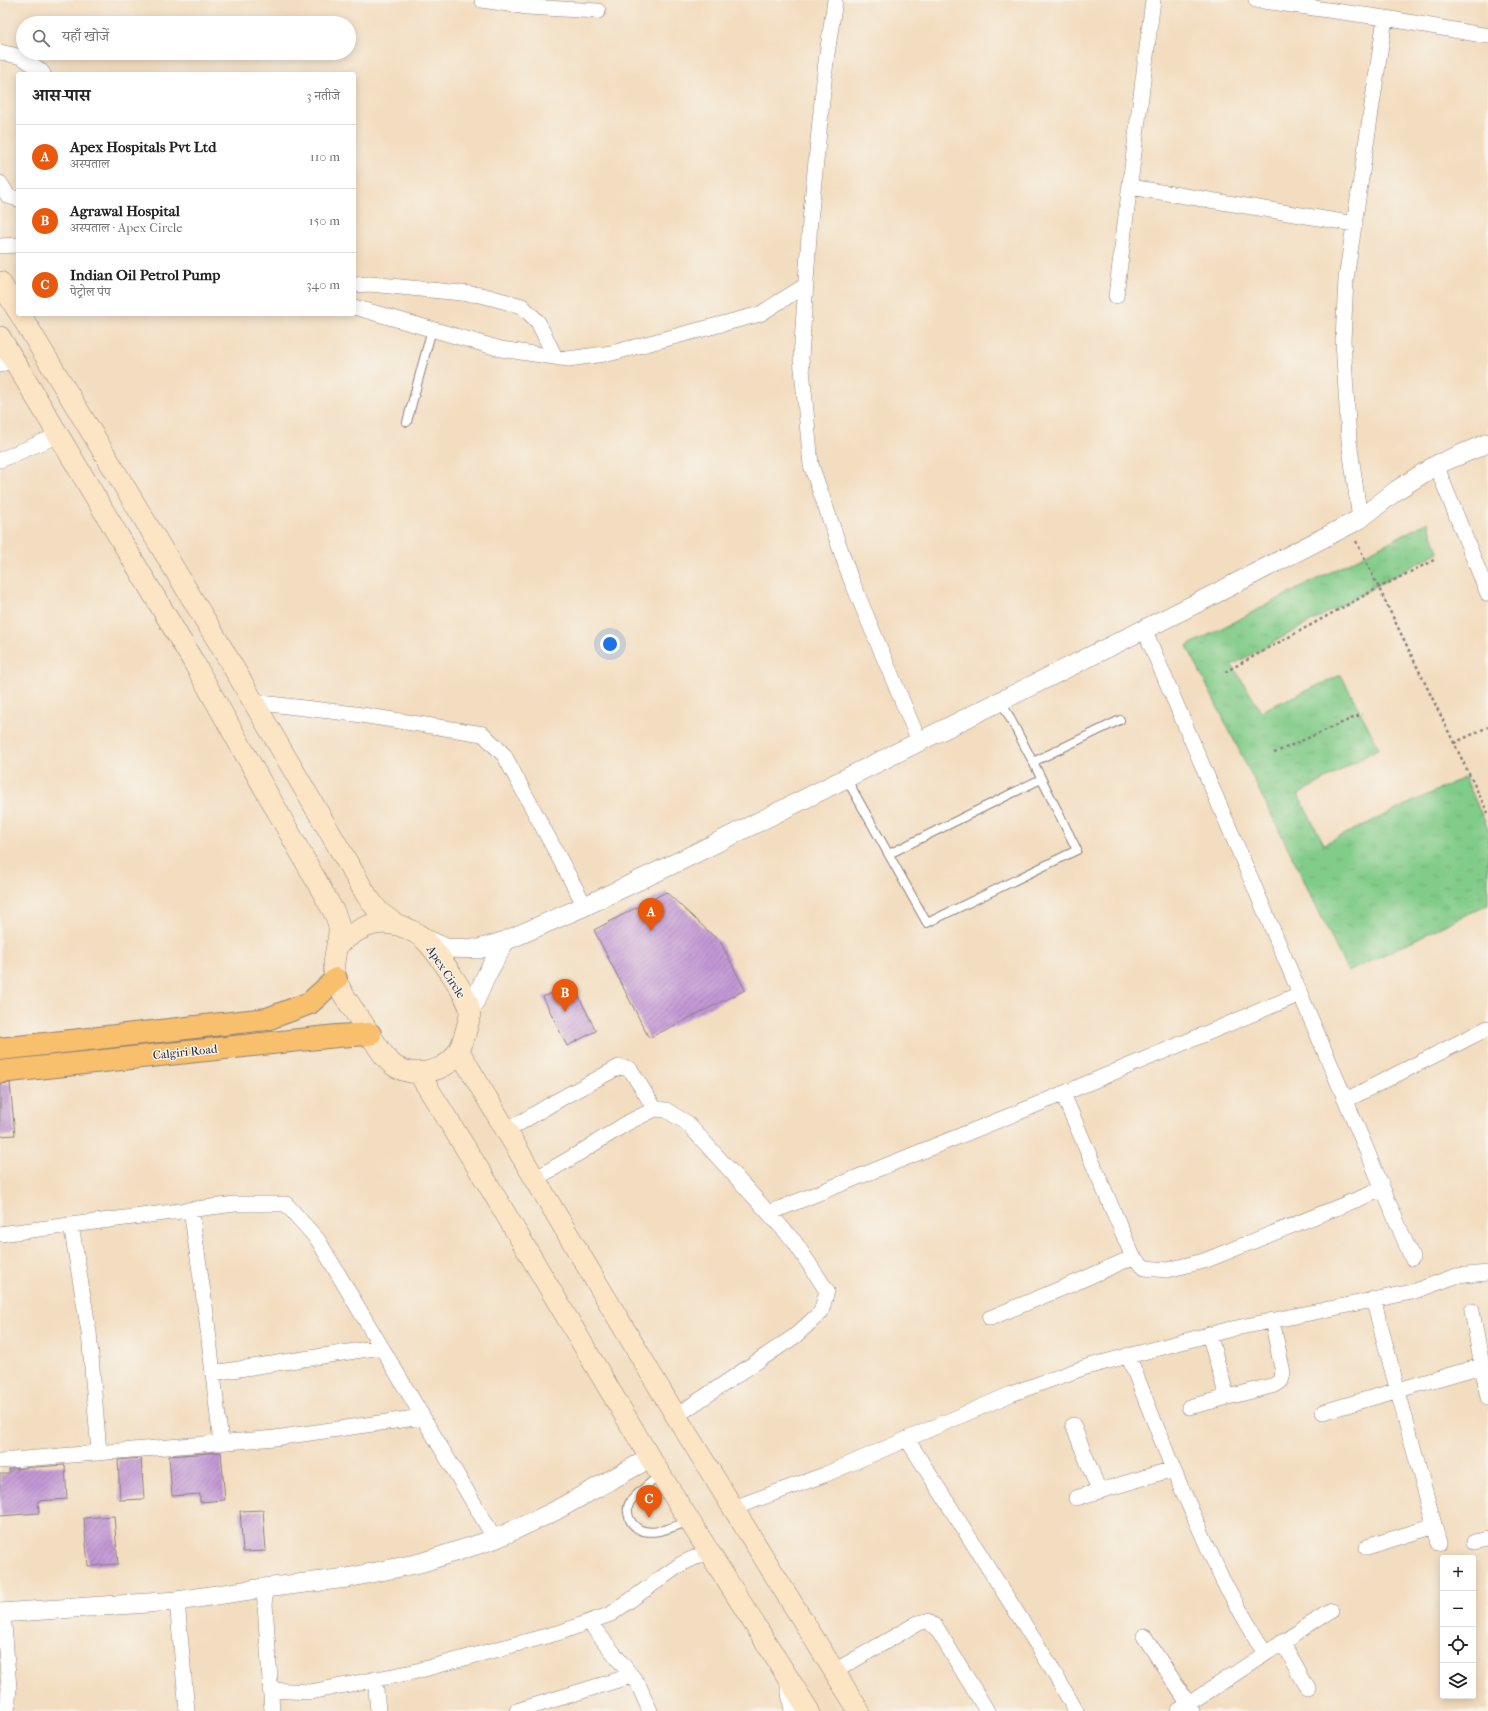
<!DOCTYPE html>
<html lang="hi">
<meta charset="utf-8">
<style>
body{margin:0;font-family:"IM FELL French Canon","Noto Serif Devanagari",serif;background:#f6f6f6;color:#222}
.controls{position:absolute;right:12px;bottom:12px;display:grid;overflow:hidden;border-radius:4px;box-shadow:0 2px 10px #0003}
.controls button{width:36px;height:36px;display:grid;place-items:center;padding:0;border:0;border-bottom:1px solid #e0e0e0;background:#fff;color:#222;font:20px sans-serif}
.you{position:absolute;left:610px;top:644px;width:14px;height:14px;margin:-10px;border:3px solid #fff;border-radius:50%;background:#1a73e8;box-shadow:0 0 0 6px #1a73e833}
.badge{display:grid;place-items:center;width:26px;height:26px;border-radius:50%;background:#ea580c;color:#fff;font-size:13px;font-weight:700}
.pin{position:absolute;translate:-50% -33px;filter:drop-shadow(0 1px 2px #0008)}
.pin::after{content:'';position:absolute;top:21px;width:14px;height:12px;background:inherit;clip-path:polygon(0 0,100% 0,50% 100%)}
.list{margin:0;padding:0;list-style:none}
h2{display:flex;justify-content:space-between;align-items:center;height:52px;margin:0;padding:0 16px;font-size:17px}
h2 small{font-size:13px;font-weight:400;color:#767676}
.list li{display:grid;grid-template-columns:26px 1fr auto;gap:12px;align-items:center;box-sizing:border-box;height:64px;padding:0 16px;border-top:1px solid #e0e0e0}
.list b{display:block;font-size:15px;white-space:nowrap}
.list p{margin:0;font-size:13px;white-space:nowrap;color:#767676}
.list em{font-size:13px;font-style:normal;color:#767676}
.icon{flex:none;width:22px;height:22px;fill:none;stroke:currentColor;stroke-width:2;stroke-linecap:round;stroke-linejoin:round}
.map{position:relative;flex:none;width:1488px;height:1711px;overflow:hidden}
.search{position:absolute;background:#fff;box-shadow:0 2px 10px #0003;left:16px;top:16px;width:340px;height:44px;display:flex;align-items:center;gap:10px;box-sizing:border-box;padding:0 14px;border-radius:22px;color:#767676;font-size:15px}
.panel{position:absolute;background:#fff;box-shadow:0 2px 10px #0003;left:16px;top:72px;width:340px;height:244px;border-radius:4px}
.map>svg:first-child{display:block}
.park{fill:url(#park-tufts);stroke:#527762}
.building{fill:url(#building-hatch)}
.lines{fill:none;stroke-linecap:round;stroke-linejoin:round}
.service-casing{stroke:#8a807e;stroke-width:10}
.minor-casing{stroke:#8a807e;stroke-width:16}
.tertiary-casing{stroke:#8a807e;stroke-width:20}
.secondary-casing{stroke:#8a807e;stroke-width:22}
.primary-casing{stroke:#8a807e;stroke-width:24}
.path{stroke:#8a807e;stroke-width:2.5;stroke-dasharray:3 3;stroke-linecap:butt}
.service{stroke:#fff;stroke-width:8}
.minor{stroke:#fff;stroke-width:15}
.tertiary{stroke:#fff;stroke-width:19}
.secondary{stroke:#fce5c4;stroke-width:21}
.primary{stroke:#f8bf6c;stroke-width:22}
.labels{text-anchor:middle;stroke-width:3;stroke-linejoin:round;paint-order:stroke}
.street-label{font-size:12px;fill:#22223b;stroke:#f7f3e8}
</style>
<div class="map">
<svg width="1488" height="1711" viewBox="0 0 1488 1711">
<defs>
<pattern id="park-tufts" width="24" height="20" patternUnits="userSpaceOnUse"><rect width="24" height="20" fill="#82cc89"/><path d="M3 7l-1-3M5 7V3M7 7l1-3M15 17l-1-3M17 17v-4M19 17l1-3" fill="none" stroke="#70af77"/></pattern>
<pattern id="building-hatch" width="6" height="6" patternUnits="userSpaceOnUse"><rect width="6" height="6" fill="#c399d5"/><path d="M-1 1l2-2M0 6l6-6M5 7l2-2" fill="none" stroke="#9e7cae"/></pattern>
</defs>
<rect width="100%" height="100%" fill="#f7f3e8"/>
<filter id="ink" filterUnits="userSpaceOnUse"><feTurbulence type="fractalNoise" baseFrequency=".025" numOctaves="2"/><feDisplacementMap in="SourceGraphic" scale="8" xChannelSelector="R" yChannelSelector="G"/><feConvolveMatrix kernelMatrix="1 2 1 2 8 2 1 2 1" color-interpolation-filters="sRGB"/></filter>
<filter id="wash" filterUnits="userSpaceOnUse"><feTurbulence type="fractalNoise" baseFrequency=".012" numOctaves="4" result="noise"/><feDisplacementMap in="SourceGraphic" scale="16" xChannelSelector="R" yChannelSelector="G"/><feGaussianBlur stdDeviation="0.9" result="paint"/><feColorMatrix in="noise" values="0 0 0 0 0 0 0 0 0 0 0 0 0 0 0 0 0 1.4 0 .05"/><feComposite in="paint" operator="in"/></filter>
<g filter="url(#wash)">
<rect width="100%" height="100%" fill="#f3ddc0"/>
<path class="park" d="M1428,522L1438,552L1232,665L1261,711L1341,675L1379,748L1298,795L1324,844L1465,777L1488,829V904L1348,972L1294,860L1187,646Z"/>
<g id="blocks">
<path class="building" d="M666,892L721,943L745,990L649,1038L594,930Z
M572,983L596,1031L567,1046L543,997Z
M10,1083L15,1135L0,1136V1084Z
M221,1452L225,1500L200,1502V1494L172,1496L169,1456Z
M141,1458L144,1499L120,1500L118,1460Z
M65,1465L67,1499L38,1501L39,1513L0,1516V1474H9V1469Z
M263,1510L266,1551L243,1552L240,1511Z
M114,1516L118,1564L88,1566L84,1518Z"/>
</g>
</g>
<g filter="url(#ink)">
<use href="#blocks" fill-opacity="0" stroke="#8a807e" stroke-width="1"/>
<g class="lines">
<g class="service-casing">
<path id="service" d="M407,422L432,329
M1033,762L1120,720
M846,778L927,923L1077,850L1033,762L1001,701
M889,854L1041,779
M659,1475C652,1482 635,1495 630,1502C626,1508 628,1515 630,1520C642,1542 671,1528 689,1521"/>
</g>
<g class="minor-casing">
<path id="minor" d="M482,0L527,7L598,11
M835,0L826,61L810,221L801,358L811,465L850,577L919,741
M1256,0L1385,18L1488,36
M0,52L22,57L41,71L43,74
M0,183L8,196L18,199
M1130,187L1355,224
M0,246L18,245
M354,285L370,284L481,295L522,306L538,322L555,357
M1116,296L1153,0
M354,307L501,349L568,359L612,353L760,314L806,285
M0,365L13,359
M0,460L59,435
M1436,465L1488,594
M1360,519L1349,441L1343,340L1346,279L1385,18
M1144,629L1343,1094L1412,1258
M253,702L355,714L483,734L504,755L585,906
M1063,1094L1133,1257L1145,1268L1167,1270L1204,1261L1383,1189
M1346,1100L1488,1028
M506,1131L560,1099L619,1067L630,1069L655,1109
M535,1179L576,1155L627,1123L655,1109L666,1110L687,1123L794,1241L827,1291L821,1312L795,1336L676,1416
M191,1210L206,1313L221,1443
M769,1213L1024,1110L1300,994
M71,1225L89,1332L99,1452
M0,1234L235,1204H286L318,1240L495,1539
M1373,1299L1439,1543
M1472,1311L1488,1398
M990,1318L1077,1282L1133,1257
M1209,1334L1227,1397
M213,1373L381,1347
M1189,1407L1275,1385L1281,1381L1283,1373L1272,1320
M1323,1412L1481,1366
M1073,1425L1099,1491
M907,1439L1048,1662L1076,1711
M0,1461L275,1438L422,1417
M1173,1469L1222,1579L1265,1654
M1076,1498L1173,1469L1128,1355
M733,1508L824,1475L1011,1394L1086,1367L1231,1329L1412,1292L1456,1276L1488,1273
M1475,1542L1488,1539
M1367,1547L1434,1526
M264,1588L272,1711
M177,1601L187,1711
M3,1613L9,1688L7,1711
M589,1622L638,1684L650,1711
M1144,1636L1193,1711
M1282,1642L1308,1688
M835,1671L918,1623L927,1621L936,1627L987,1711
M375,1679L378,1711
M787,1680L792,1711
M270,1690L310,1692L413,1672L561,1632L611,1614L681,1564L709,1551
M517,1711L631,1676
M1178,1711L1332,1610"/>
</g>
<g class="tertiary-casing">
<path id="tertiary" d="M423,938L446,948L479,949L505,941L585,906L686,858L1209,597L1360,519L1397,490L1436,465L1488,443
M470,1012L487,974L505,941
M0,1613L177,1601L264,1588L347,1578L420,1563L495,1539L553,1512L650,1458"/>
</g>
<g class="secondary-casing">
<path id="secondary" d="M0,282L18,311
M20,314L219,643L367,896L379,912L394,923
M0,337L193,661L335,914C337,919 339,924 339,929C339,946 330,963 336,980C343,997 356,1013 366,1028C374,1040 384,1060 396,1067C416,1078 448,1072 459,1050C463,1043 465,1035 467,1027C468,1023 470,1017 470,1012C470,998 435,949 424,939C421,936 417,934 414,932C384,915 362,924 338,945
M459,1051L676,1416L859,1711
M418,1072L486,1181L650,1458L809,1711"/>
</g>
<g class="primary-casing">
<path id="primary" d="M0,1049L267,1019L310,1003L336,979
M0,1072L337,1036L370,1034"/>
</g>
<path class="path" d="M1356,541L1488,813
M1225,672L1378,588L1434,560
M1454,743L1488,727
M1274,753L1362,714"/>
<use href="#service" class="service"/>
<use href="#minor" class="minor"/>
<use href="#tertiary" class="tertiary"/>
<use href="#secondary" class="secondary"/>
<use href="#primary" class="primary"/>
</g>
</g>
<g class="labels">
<g class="street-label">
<text transform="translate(446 972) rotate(57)" y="4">Apex Circle</text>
<text transform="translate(185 1052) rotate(-6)" y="4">Calgiri Road</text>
</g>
</g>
</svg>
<div class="controls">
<button>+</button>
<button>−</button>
<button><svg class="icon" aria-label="locate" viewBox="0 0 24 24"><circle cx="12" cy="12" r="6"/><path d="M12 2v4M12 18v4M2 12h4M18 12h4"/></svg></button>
<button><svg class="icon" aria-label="layers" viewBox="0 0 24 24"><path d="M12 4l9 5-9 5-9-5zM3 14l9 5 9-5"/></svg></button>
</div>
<div class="you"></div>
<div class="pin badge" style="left:651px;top:931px">A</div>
<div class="pin badge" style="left:565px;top:1012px">B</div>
<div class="pin badge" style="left:649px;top:1518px">C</div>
<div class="search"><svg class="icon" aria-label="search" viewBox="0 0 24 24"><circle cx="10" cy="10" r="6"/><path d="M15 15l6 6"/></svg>यहाँ खोजें</div>
<section class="panel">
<h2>आस-पास<small>3 नतीजे</small></h2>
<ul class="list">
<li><span class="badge">A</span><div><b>Apex Hospitals Pvt Ltd</b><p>अस्पताल</p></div><em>110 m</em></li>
<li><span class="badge">B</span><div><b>Agrawal Hospital</b><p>अस्पताल · Apex Circle</p></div><em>150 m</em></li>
<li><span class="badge">C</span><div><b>Indian Oil Petrol Pump</b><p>पेट्रोल पंप</p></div><em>340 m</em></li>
</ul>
</section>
</div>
